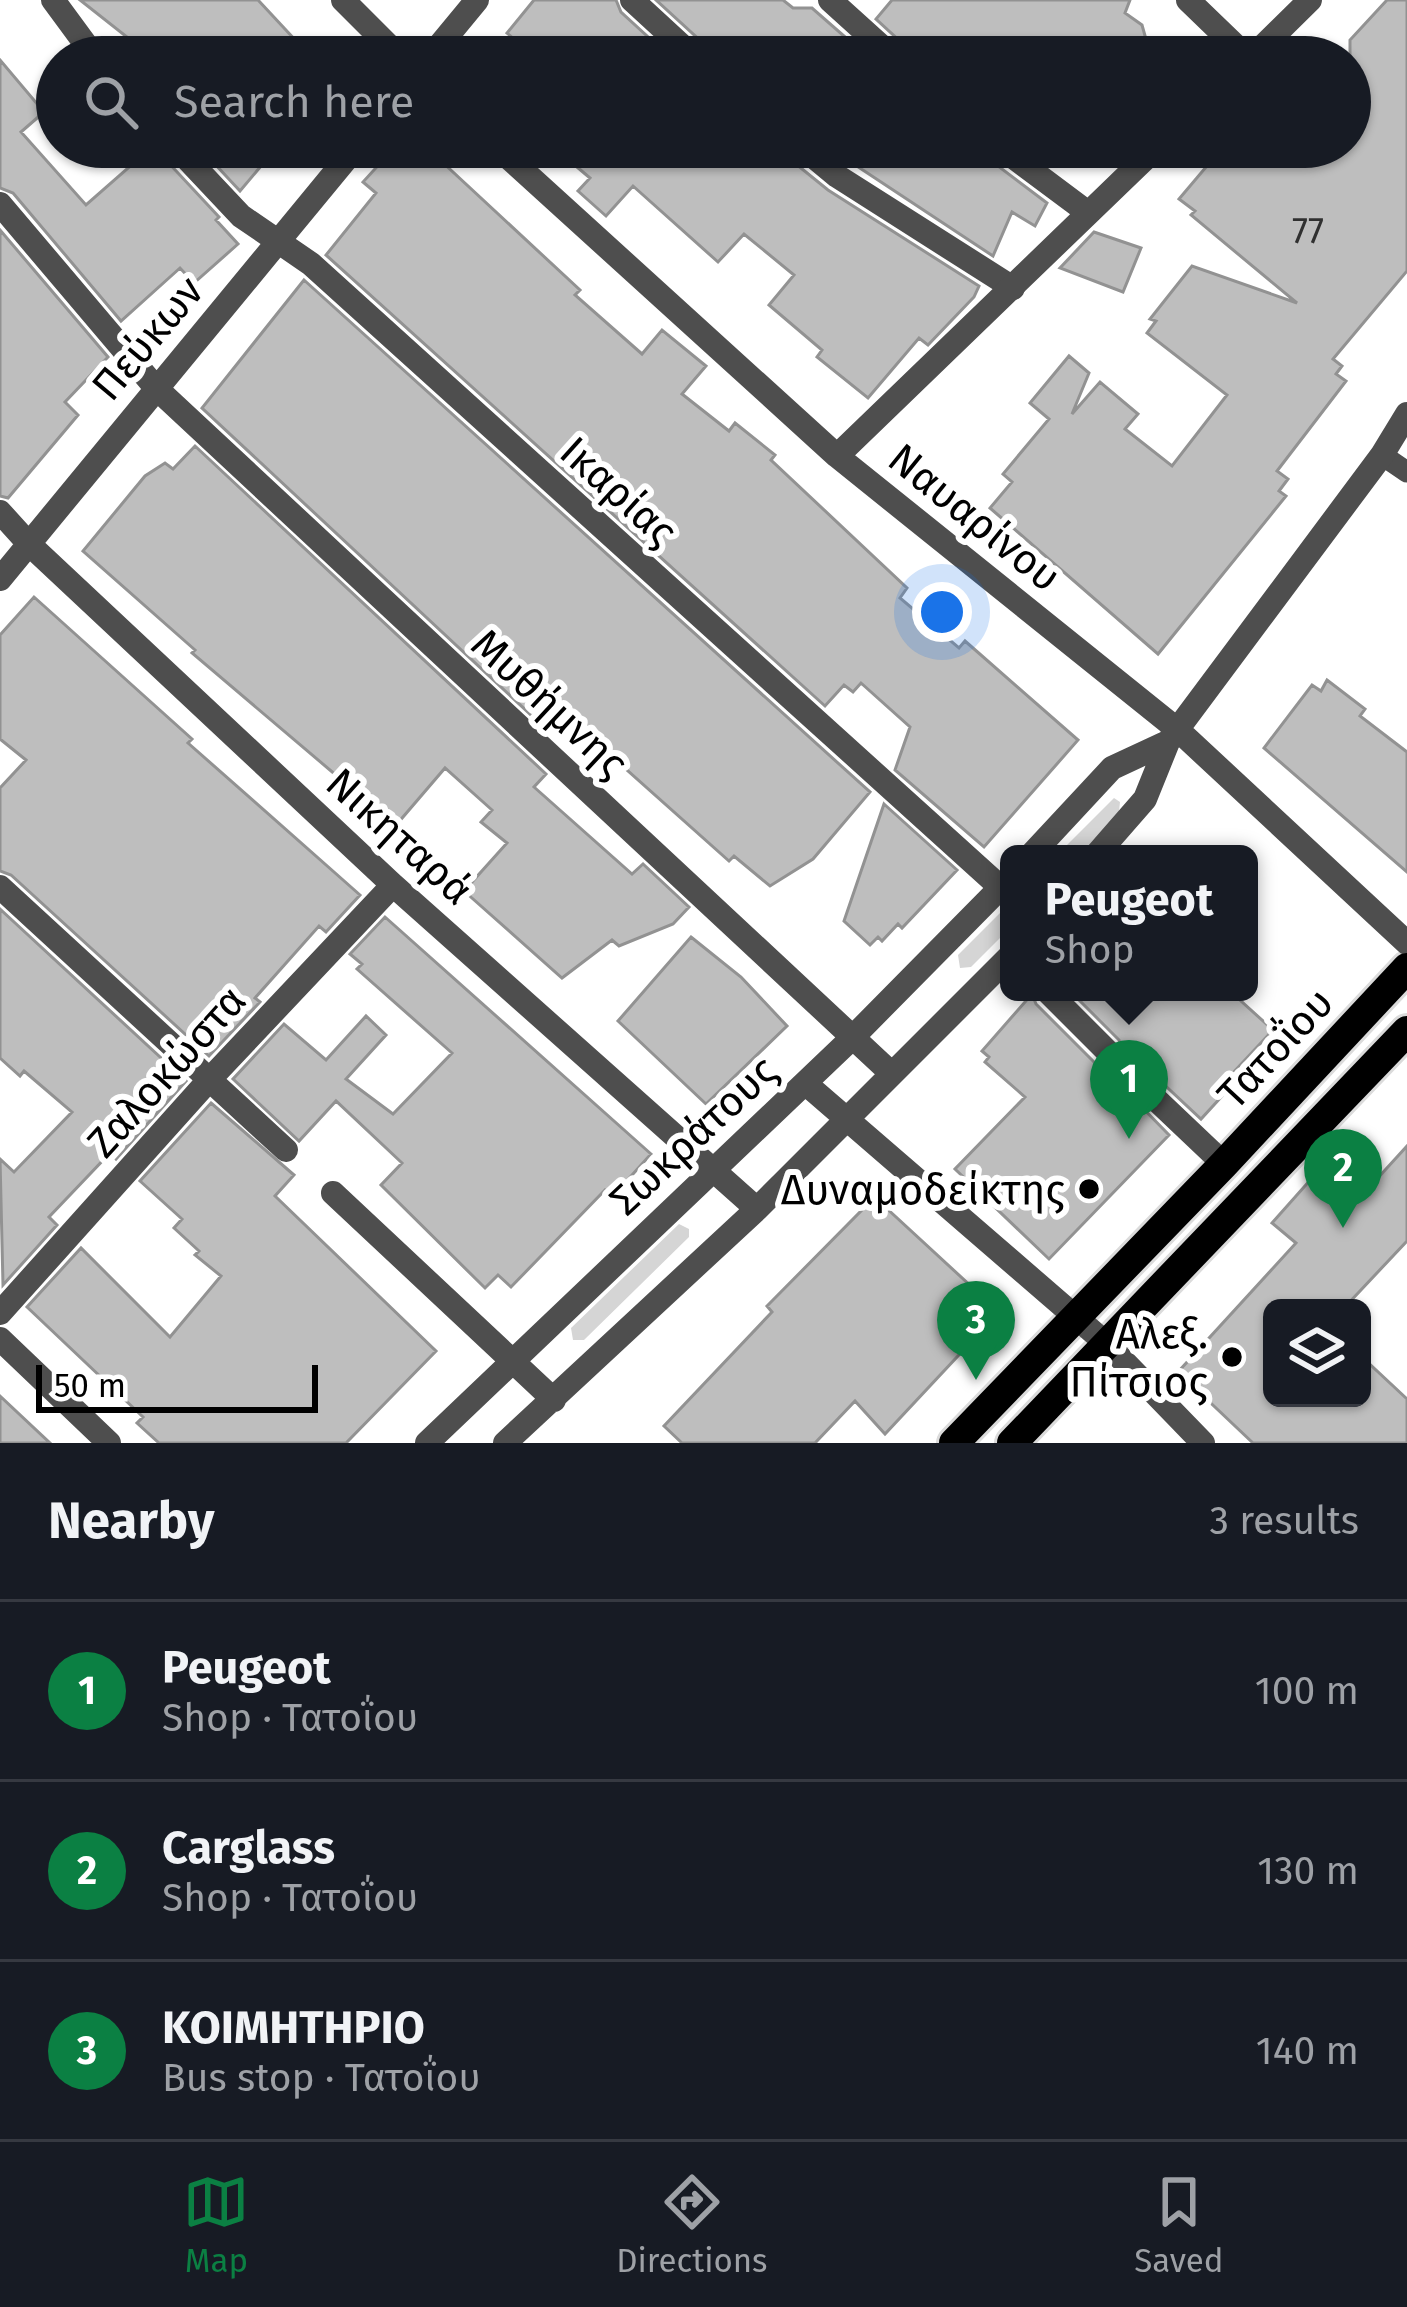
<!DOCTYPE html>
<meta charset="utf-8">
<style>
body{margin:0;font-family:"Fira Sans",sans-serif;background:#242831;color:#f1f3f6}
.controls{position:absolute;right:36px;bottom:36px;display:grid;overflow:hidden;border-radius:18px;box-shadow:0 3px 9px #0004}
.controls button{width:108px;height:108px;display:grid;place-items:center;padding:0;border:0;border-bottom:3px solid #363941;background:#171b24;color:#f1f3f6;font:60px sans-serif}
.scale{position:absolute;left:36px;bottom:30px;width:282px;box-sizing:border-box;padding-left:12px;border:6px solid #000;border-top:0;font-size:33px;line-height:42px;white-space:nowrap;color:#000;-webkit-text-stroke:9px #fff;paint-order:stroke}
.you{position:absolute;left:942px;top:612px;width:42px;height:42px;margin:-30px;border:9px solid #fff;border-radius:50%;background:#1a73e8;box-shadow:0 0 0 18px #1a73e833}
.badge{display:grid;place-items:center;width:78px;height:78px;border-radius:50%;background:#0b8043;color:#fff;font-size:39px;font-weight:700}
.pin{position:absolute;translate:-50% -99px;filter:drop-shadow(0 3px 6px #0008)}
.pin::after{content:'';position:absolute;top:63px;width:42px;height:36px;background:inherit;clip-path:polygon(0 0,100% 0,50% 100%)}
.popup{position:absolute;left:1000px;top:845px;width:258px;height:156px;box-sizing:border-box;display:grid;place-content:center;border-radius:18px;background:#171b24;filter:drop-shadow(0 3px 9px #0005);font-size:39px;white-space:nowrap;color:#9ea1a6}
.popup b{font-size:45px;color:#f1f3f6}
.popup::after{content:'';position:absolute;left:50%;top:100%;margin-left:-24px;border:24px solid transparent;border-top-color:#171b24}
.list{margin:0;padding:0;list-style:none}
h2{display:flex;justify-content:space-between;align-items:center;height:156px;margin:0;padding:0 48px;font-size:51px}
h2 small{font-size:39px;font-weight:400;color:#9ea1a6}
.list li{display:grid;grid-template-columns:78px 1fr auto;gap:36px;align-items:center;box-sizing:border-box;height:180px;padding:0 48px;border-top:3px solid #363941}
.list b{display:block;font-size:45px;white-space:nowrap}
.list p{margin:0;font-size:39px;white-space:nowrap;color:#9ea1a6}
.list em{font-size:39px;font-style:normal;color:#9ea1a6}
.icon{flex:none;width:66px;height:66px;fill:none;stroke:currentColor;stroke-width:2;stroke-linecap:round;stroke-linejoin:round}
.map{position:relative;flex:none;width:1407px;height:1443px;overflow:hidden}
.search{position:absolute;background:#171b24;box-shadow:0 3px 9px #0004;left:36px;right:36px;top:36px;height:132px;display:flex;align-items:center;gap:30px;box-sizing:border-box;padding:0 42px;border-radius:66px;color:#9ea1a6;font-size:45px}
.sheet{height:696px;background:#171b24}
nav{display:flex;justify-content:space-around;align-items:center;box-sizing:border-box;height:168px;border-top:3px solid #363941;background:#171b24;font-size:33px;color:#9ea1a6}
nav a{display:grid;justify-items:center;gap:6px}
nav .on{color:#0b8043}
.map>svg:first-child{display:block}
.green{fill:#d5d5d5}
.building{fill:#bebebe;stroke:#929292;stroke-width:3}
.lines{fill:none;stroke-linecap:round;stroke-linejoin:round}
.primary-casing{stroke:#dbdbdb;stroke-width:36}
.service{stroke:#4e4e4e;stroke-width:21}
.pedestrian{stroke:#4e4e4e;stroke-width:24}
.minor{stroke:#4e4e4e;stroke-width:24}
.primary{stroke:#000;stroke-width:30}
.poi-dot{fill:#000;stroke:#fff;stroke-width:4.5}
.labels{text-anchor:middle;stroke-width:12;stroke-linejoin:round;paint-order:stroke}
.number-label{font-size:36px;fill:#303030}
.street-label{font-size:42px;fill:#000;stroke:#fff}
.poi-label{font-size:42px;fill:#000;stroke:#fff;text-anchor:end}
</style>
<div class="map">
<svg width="1407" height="1443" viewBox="0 0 1407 1443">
<rect width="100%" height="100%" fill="#fff"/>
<path class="green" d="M1114,798L1120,802L1119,812L1081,854H1067V845Z
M1001,912H1009V929L971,967L960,968L958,955Z
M679,1224L689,1229V1237L584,1340H573L571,1328Z"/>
<path class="building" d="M80,0H258L311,57H119L132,41Z
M534,0H616L621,12L658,46L648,57H501L515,40L507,33Z
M656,0H783L793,8H812L868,57H710L705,45Z
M892,0H1130L1125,13L1142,25L1151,57H909L904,45L876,19Z
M1387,0H1407V271L1333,359L1342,366L1336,374L1346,381L1277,471L1288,479L1279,491L1286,496L1158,654L990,508L1012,482L1003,474L1049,419L1030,403L1069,356L1089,373L1072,414L1100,382L1138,414L1125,429L1172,466L1227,395L1147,333L1156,321L1150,319L1192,266L1297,303L1191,215L1195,211L1179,199L1223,147H1350V40Z
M0,60L44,112L21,132L86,205L152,147H160L164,158L219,217L216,220L238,244L194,283L180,268L121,321L13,193L0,188Z
M199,147H277L240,191Z
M395,147H426L580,290L575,295L642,354L662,330L706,366L682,394L729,431L735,423L775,455L771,460L907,588L900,598L959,648L965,641L1078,740L984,847L895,770L910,727L861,683L853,692L844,685L825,706L326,255L376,193L363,182Z
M595,147H786L791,160L828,190L979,286L974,297L928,345L919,338L868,398L817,357L822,350L769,305L794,275L744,234L718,262L633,186L606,216L578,191L590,178L577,167Z
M828,147H981L990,160L1047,203L1035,226L1012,212L993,256Z
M0,230L108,357L65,402L78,415L8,498L0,496Z
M1094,232L1141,248L1123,292L1060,268Z
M304,280L870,792L813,859L770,886L734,856L729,861L563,713L547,730L202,408Z
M195,446L546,774L534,787L632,874L643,864L689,907L673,924L619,946L612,940L562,978L464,891L507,843L481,822L492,810L445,768L385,838L327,787L337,776L192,653L195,650L83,551L145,476L165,463L173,469Z
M34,597L192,739L188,743L360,895L326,932L319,926L255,998L260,1002L209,1056L11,875L0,871V788L26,760L0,739V635Z
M1327,680L1365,709L1360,716L1407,752V872L1264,748L1312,685L1321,691Z
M884,804L957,870L902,928L898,924L882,941L878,937L870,945L844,921Z
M0,909L186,1081L116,1159L110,1153L49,1217L57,1225L3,1285L0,1159L14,1172L72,1112L24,1071L20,1076L0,1058Z
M385,917L651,1154L623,1185L619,1182L609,1193L605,1190L511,1287L498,1275L485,1288L381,1185L402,1163L336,1101L299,1141L233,1079L284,1024L326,1060L366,1016L386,1035L346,1079L393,1114L452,1053L357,969L362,964L350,954Z
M691,937L741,977L787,1026L706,1104L618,1021Z
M1071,992H1231L1273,1030L1229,1077L1235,1082L1201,1119L1156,1077L1149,1074L1135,1078L1131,1096L1169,1135L1049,1259L955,1169L1025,1097L985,1062L989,1057L982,1051L1032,994L1036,1004L1095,1063L1110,1067L1119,1062L1123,1054L1119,1040Z
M211,1103L294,1175L275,1196L436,1351L346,1443H159L137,1423L143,1417L27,1307L81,1248L170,1337L221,1276L195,1255L199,1251L174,1228L182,1219L140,1181Z
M1407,1146V1241L1344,1308H1272V1398H1362V1357L1407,1399V1443H1253L1178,1372L1296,1243L1272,1223L1328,1160L1366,1191Z
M869,1203L877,1211L883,1205L999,1312L885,1434L855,1401L815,1443H682L664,1426L772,1312L767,1306Z
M0,1396L50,1443H0Z"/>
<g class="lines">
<g class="primary-casing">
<path id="primary" d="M954,1443L1224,1164L1407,968
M1012,1443L1407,1031"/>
</g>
<path class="service" d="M1382,455L1407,472"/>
<path class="pedestrian" d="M632,0L694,57
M802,147L837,176L1013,288
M1048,992L1107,1051
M1146,1090L1224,1164"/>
<path class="minor" d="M53,0L95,57
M343,0L400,57
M830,0L893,57
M1188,0L1247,57
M430,57L477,0
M1252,57L1310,0
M176,147L241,216L311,264L1009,895
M497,147L837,456L1178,730L1407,943
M1000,147L1087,212
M0,204L156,388L891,1073
M837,456L1157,147
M0,512L29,544L393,885L757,1209
M0,579L356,147
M1032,854L1112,768L1168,742
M1097,854L1145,799L1168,742L1382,455L1407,414
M0,887L286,1150
M805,1083L1108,1345L1203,1443
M333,1193L554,1400
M0,1313L209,1080L393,885
M0,1339L109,1443
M427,1443L851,1039L1009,879
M505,1443L757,1209L1009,957"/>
<use href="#primary" class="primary"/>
</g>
<g class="poi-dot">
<circle cx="1089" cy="1189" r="12"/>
<circle cx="1232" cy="1357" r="12"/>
</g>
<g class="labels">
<g class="number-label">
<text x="1308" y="243">77</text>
</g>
<g class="street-label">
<text transform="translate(147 338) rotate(-50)" y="15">Πεύκων</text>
<text transform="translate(619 491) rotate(42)" y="15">Ικαρίας</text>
<text transform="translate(975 517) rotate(39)" y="15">Ναυαρίνου</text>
<text transform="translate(550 703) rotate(43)" y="15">Μυθήμνης</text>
<text transform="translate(400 836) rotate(42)" y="15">Νικηταρά</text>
<text transform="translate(1275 1048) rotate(-47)" y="15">Τατοΐου</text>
<text transform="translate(166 1071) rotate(-48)" y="15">Ζαλοκώστα</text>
<text transform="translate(693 1135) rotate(-43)" y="15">Σωκράτους</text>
</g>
<g class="poi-label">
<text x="1065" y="1204">Δυναμοδείκτης</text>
<text x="1208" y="1348">Αλεξ.<tspan x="1208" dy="48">Πίτσιος</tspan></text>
</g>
</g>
</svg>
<div class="controls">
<button><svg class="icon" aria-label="layers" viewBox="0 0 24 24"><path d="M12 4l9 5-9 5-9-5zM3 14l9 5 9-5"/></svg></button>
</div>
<div class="scale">50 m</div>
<div class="you"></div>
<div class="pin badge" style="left:1129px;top:1139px">1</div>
<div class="popup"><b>Peugeot</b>Shop</div>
<div class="pin badge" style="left:1343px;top:1228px">2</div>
<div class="pin badge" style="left:976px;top:1380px">3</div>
<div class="search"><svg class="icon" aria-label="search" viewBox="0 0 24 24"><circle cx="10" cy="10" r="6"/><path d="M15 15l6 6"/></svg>Search here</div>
</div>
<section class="sheet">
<h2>Nearby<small>3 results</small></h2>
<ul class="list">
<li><span class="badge">1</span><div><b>Peugeot</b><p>Shop · Τατοΐου</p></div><em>100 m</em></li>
<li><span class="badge">2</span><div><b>Carglass</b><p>Shop · Τατοΐου</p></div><em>130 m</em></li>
<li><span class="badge">3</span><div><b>ΚΟΙΜΗΤΗΡΙΟ</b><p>Bus stop · Τατοΐου</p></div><em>140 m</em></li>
</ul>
</section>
<nav>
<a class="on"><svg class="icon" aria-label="map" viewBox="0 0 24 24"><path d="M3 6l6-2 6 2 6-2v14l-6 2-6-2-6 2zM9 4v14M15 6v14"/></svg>Map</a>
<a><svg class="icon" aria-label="directions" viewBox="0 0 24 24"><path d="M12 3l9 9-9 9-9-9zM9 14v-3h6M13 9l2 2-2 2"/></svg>Directions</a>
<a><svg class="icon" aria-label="saved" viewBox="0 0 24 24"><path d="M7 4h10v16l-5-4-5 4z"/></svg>Saved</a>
</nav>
